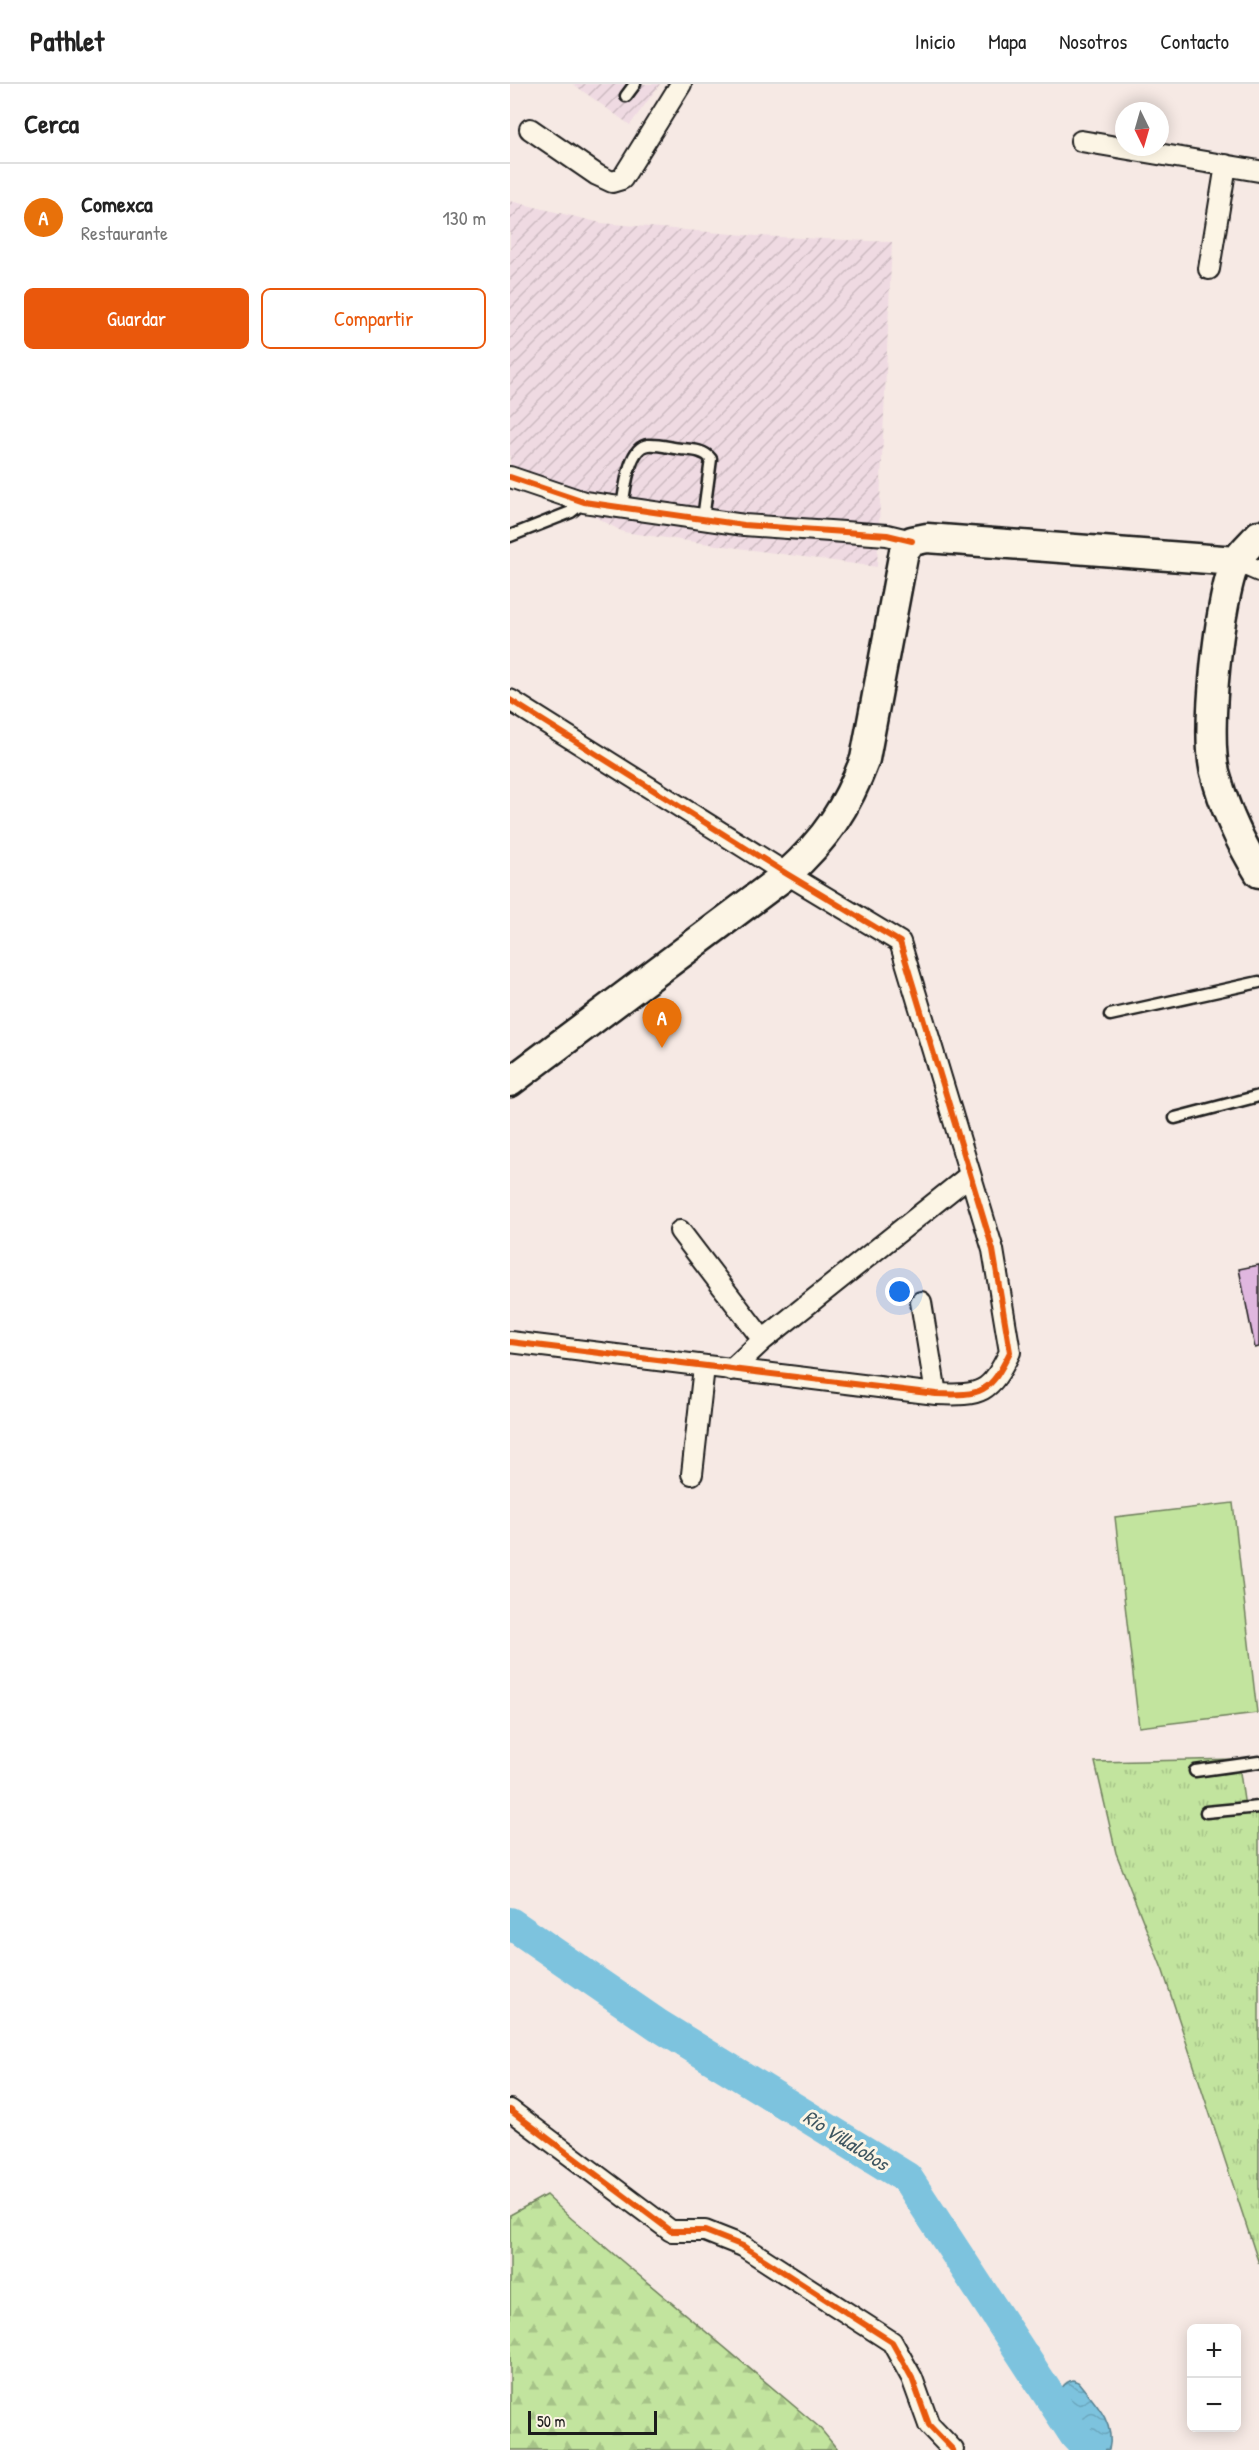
<!DOCTYPE html>
<html lang="es">
<meta charset="utf-8">
<style>
body{margin:0;font-family:"Patrick Hand",sans-serif;background:#f2f2f2;color:#222}
.controls{position:absolute;right:18px;bottom:18px;display:grid;overflow:hidden;border-radius:9px;box-shadow:0 3px 15px #0003}
.controls button{width:54px;height:54px;display:grid;place-items:center;padding:0;border:0;border-bottom:2px solid #e0e0e0;background:#fff;color:#222;font:30px sans-serif}
.compass{position:absolute;left:605px;top:18px;width:54px;height:54px;border-radius:50%;background:#fff;box-shadow:0 3px 15px #0003;rotate:175deg}
.scale{position:absolute;left:18px;bottom:15px;width:129px;box-sizing:border-box;padding-left:6px;border:3px solid #1c1c1c;border-top:0;font-size:16px;line-height:21px;white-space:nowrap;color:#1c1c1c;-webkit-text-stroke:4px #fcf5e5;paint-order:stroke}
.you{position:absolute;left:390px;top:1208px;width:21px;height:21px;margin:-15px;border:4px solid #fff;border-radius:50%;background:#1a73e8;box-shadow:0 0 0 9px #1a73e833}
.badge{display:grid;place-items:center;width:39px;height:39px;border-radius:50%;background:#ea580c;color:#fff;font-size:20px;font-weight:700}
.pin{position:absolute;translate:-50% -50px;filter:drop-shadow(0 2px 3px #0008)}
.pin::after{content:'';position:absolute;top:32px;width:21px;height:18px;background:inherit;clip-path:polygon(0 0,100% 0,50% 100%)}
.list{margin:0;padding:0;list-style:none}
h2{display:flex;justify-content:space-between;align-items:center;height:78px;margin:0;padding:0 24px;font-size:26px}
h2 small{font-size:20px;font-weight:400;color:#767676}
.list li{display:grid;grid-template-columns:39px 1fr auto;gap:18px;align-items:center;box-sizing:border-box;height:108px;padding:0 24px;border-top:2px solid #e0e0e0}
.list b{display:block;font-size:22px;white-space:nowrap}
.list p{margin:0;font-size:20px;white-space:nowrap;color:#767676}
.list em{font-size:20px;font-style:normal;color:#767676}
.actions{display:flex;gap:12px;padding:18px 24px}
.actions a{flex:1;padding:14px 0;border:2px solid #ea580c;border-radius:9px;text-align:center;font-size:21px;color:#ea580c}
.actions .main{background:#ea580c;color:#fff}
.map{position:relative;flex:none;width:749px;height:2366px;overflow:hidden}
header{display:flex;align-items:center;gap:36px;box-sizing:border-box;height:84px;padding:0 30px;background:#fff;border-bottom:2px solid #e0e0e0}
header strong{font-size:28px}
nav{display:flex;gap:33px;margin-inline-start:auto;font-size:21px}
main{display:flex}
aside{flex:1;background:#fff}
.map>svg:first-child{display:block}
.industrial{fill:url(#industrial-furrows)}
.grass{fill:url(#grass-tufts);stroke:#6f805d;stroke-width:1.5}
.forest{fill:url(#forest-firs);stroke:#6f805d;stroke-width:1.5}
.green{fill:#c2e49e;stroke:#6f805d;stroke-width:1.5}
.water{fill:url(#water-waves);stroke:#568090;stroke-width:1.5}
.lines{fill:none;stroke-linecap:round;stroke-linejoin:round}
.river{stroke:#7dc3de;stroke-width:32}
.building{fill:#e0b7df;stroke:#1c1c1c;stroke-width:1.5}
.lane-casing{stroke:#1c1c1c;stroke-width:15}
.street-casing{stroke:#1c1c1c;stroke-width:24}
.secondary-casing{stroke:#1c1c1c;stroke-width:33}
.lane{stroke:#fcf5e5;stroke-width:10}
.street{stroke:#fcf5e5;stroke-width:20}
.secondary{stroke:#fcf5e5;stroke-width:28}
.cycleway-casing{stroke:#fcf5e5;stroke-width:10}
.cycleway{stroke:#e8590c;stroke-width:6}
.labels{text-anchor:middle;stroke-width:6;stroke-linejoin:round;paint-order:stroke}
.water-label{font-size:20px;font-style:italic;fill:#3e5660;stroke:#fcf5e5}
</style>
<header>
<strong>Pathlet</strong>
<nav><a>Inicio</a><a>Mapa</a><a>Nosotros</a><a>Contacto</a></nav>
</header>
<main>
<aside>
<h2>Cerca<small></small></h2>
<ul class="list">
<li><span class="badge" style="background:#e8710a">A</span><div><b>Comexca</b><p>Restaurante</p></div><em>130 m</em></li>
</ul>
<div class="actions"><a class="main">Guardar</a><a>Compartir</a></div>
</aside>
<div class="map">
<svg width="749" height="2366" viewBox="0 0 749 2366">
<defs>
<pattern id="industrial-furrows" width="10" height="10" patternUnits="userSpaceOnUse" patternTransform="scale(1.5)"><rect width="10" height="10" fill="#efdae2"/><path d="M-1 1l2-2M0 10L10 0M9 11l2-2" fill="none" stroke="#ccbac1"/></pattern>
<pattern id="grass-tufts" width="24" height="20" patternUnits="userSpaceOnUse" patternTransform="scale(1.5)"><rect width="24" height="20" fill="#c2e49e"/><path d="M3 7l-1-3M5 7V3M7 7l1-3M15 17l-1-3M17 17v-4M19 17l1-3" fill="none" stroke="#a6c388"/></pattern>
<pattern id="forest-firs" width="22" height="20" patternUnits="userSpaceOnUse" patternTransform="scale(1.5)"><rect width="22" height="20" fill="#c2e49e"/><path d="M5 1l3.5 6h-7zM16 11l3.5 6h-7z" fill="#a6c388"/></pattern>
<pattern id="water-waves" width="16" height="10" patternUnits="userSpaceOnUse" patternTransform="scale(1.5)"><rect width="16" height="10" fill="#7dc3de"/><path d="M0 5q4-4 8 0t8 0" fill="none" stroke="#6ba7be"/></pattern>
</defs>
<rect width="100%" height="100%" fill="#f6e9e4"/>
<filter id="ink" filterUnits="userSpaceOnUse"><feTurbulence type="fractalNoise" baseFrequency=".0167" numOctaves="2"/><feDisplacementMap in="SourceGraphic" scale="12" xChannelSelector="R" yChannelSelector="G"/><feConvolveMatrix kernelMatrix="1 2 1 2 8 2 1 2 1" color-interpolation-filters="sRGB"/></filter>
<g filter="url(#ink)">
<path class="industrial" d="M63,0H150L120,41Z
M0,117L91,139L247,152L382,158L367,483L113,448L0,386Z"/>
<path class="grass" d="M728,1675L735,1723L749,1722V2180L653,1887L606,1769L585,1678Z"/>
<path class="forest" d="M36,2111L62,2135L309,2343L328,2366H0V2131Z"/>
<path class="green" d="M723,1419L747,1629L629,1643L605,1433Z"/>
<path class="water" d="M563,2296L568,2298C584,2318 606,2338 599,2366H562C557,2362 551,2357 548,2352C542,2336 544,2300 563,2296Z"/>
<g class="lines">
<path class="river" d="M0,1839L148,1941L397,2094L565,2351L579,2366"/>
</g>
<path class="building" d="M749,1181V1263L745,1264L729,1185Z"/>
<g class="lines">
<g class="lane-casing">
<path id="lane" d="M116,12L125,0
M112,423C115,407 118,363 138,361C148,360 161,364 171,365C182,366 194,366 201,375L193,435
M0,452L61,428L74,418
M600,931L749,898
M665,1034L749,1012
M685,1687L749,1678
M696,1728L749,1723"/>
</g>
<g class="street-casing">
<path id="street" d="M20,45L87,91L102,98L112,95L171,0
M571,57L749,87
M699,185L716,81
M0,393L74,418L234,441L377,451L402,457
M726,477L749,487
M0,616L277,790L390,858L483,1166L500,1268C480,1309 472,1312 426,1310L0,1258
M170,1147L253,1256
M411,1218L426,1310
M221,1286L253,1256L460,1091
M182,1390L194,1283
M0,2026L161,2147H195L233,2162L382,2258L402,2294L419,2341L443,2366"/>
</g>
<g class="secondary-casing">
<path id="secondary" d="M749,451C742,459 730,469 725,479C709,516 695,649 705,688C714,724 730,758 749,789
M0,998L277,790C316,755 337,723 355,675L394,467L402,457L417,454L726,477"/>
</g>
<use href="#lane" class="lane"/>
<use href="#street" class="street"/>
<use href="#secondary" class="secondary"/>
<g class="cycleway-casing">
<path id="cycleway" d="M0,393L74,418L234,441L377,451L402,457
M0,616L277,790L390,858L483,1166L500,1268C480,1309 472,1312 426,1310L0,1258
M0,2026L161,2147H195L233,2162L382,2258L402,2294L419,2341L443,2366"/>
</g>
<use href="#cycleway" class="cycleway"/>
</g>
</g>
<g class="labels">
<g class="water-label">
<text transform="translate(336 2056) rotate(32)" y="7">Río Villalobos</text>
</g>
</g>
</svg>
<div class="controls">
<button>+</button>
<button>−</button>
</div>
<svg class="compass" viewBox="-18 -18 36 36"><path d="M0-13l5 13h-10z" fill="#e53935"/><path d="M0 13l5-13h-10z" fill="#767676"/></svg>
<div class="scale">50 m</div>
<div class="you"></div>
<div class="pin badge" style="left:152px;top:964px;background:#e8710a">A</div>
</div>
</main>
